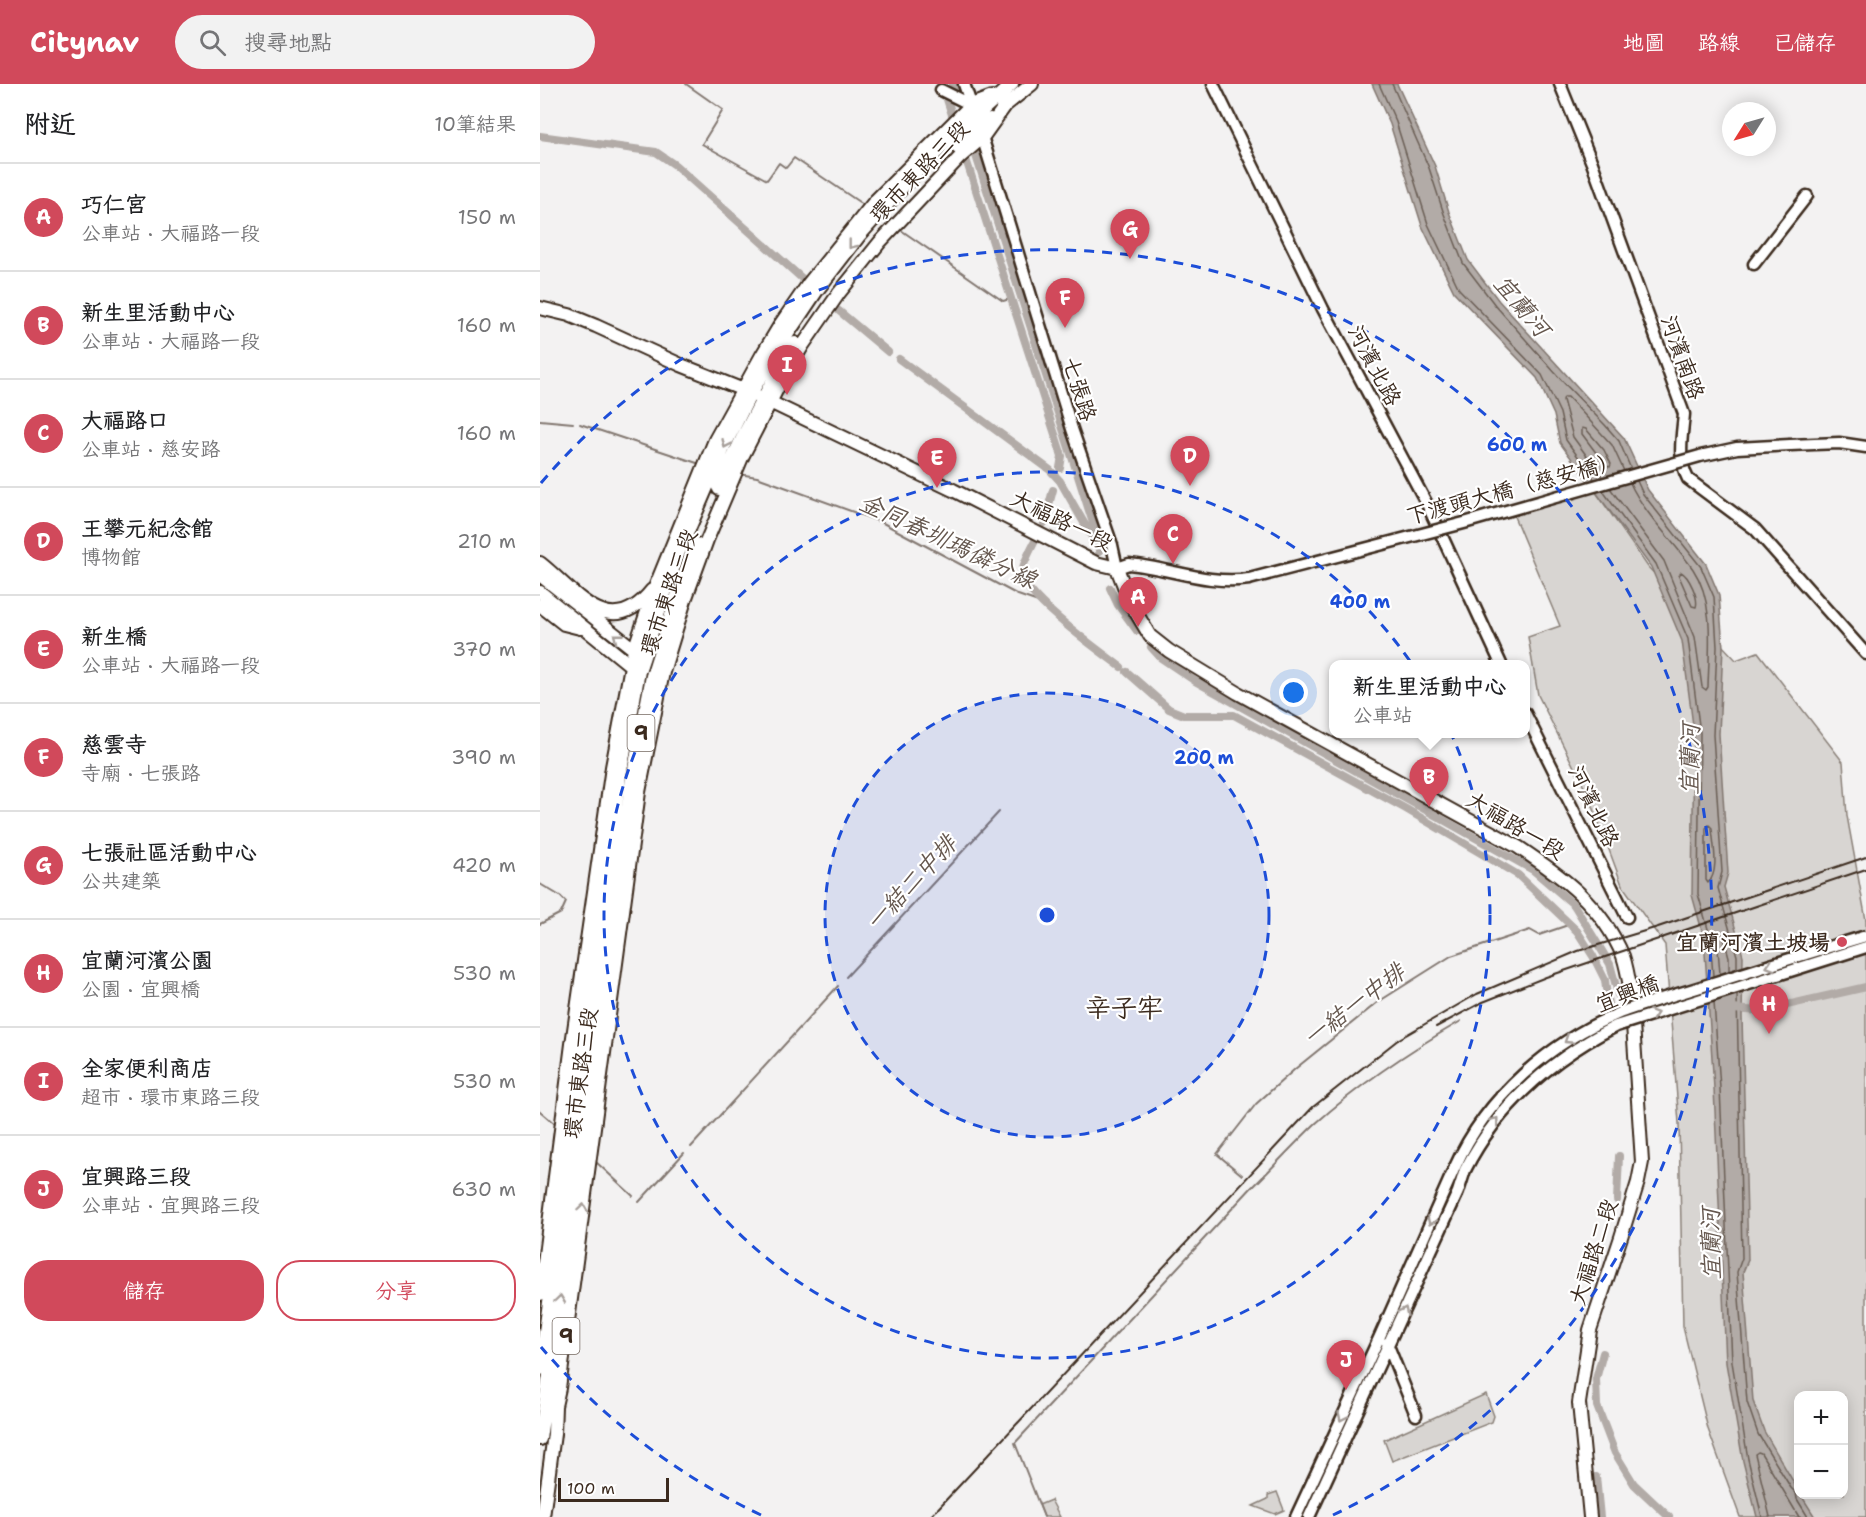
<!DOCTYPE html>
<html lang="zh-TW">
<meta charset="utf-8">
<style>
body{margin:0;font-family:"Shantell Sans","LXGW WenKai TC",sans-serif;background:#f2f2f2;color:#202124}
.controls{position:absolute;right:18px;bottom:18px;display:grid;overflow:hidden;border-radius:12px;box-shadow:0 3px 15px #0003}
.controls button{width:54px;height:54px;display:grid;place-items:center;padding:0;border:0;border-bottom:2px solid #e0e0e0;background:#fff;color:#202124;font:30px sans-serif}
.compass{position:absolute;left:1182px;top:18px;width:54px;height:54px;border-radius:50%;background:#fff;box-shadow:0 3px 15px #0003;rotate:233deg}
.scale{position:absolute;left:18px;bottom:15px;width:111px;box-sizing:border-box;padding-left:6px;border:3px solid #3b2a1e;border-top:0;font-size:16px;line-height:21px;white-space:nowrap;color:#3b2a1e;-webkit-text-stroke:4px #fff;paint-order:stroke}
.you{position:absolute;left:754px;top:609px;width:21px;height:21px;margin:-15px;border:4px solid #fff;border-radius:50%;background:#1a73e8;box-shadow:0 0 0 9px #1a73e833}
.badge{display:grid;place-items:center;width:39px;height:39px;border-radius:50%;background:#d1495b;color:#fff;font-size:20px;font-weight:700}
.pin{position:absolute;translate:-50% -50px;filter:drop-shadow(0 2px 3px #0008)}
.pin::after{content:'';position:absolute;top:32px;width:21px;height:18px;background:inherit;clip-path:polygon(0 0,100% 0,50% 100%)}
.popup{position:absolute;left:789px;top:576px;width:201px;height:78px;box-sizing:border-box;display:grid;place-content:center;border-radius:12px;background:#fff;filter:drop-shadow(0 2px 4px #0005);font-size:20px;white-space:nowrap;color:#757577}
.popup b{font-size:22px;color:#202124}
.popup::after{content:'';position:absolute;left:50%;top:100%;margin-left:-12px;border:12px solid transparent;border-top-color:#fff}
.list{margin:0;padding:0;list-style:none}
h2{display:flex;justify-content:space-between;align-items:center;height:78px;margin:0;padding:0 24px;font-size:26px}
h2 small{font-size:20px;font-weight:400;color:#757577}
.list li{display:grid;grid-template-columns:39px 1fr auto;gap:18px;align-items:center;box-sizing:border-box;height:108px;padding:0 24px;border-top:2px solid #e0e0e0}
.list b{display:block;font-size:22px;white-space:nowrap}
.list p{margin:0;font-size:20px;white-space:nowrap;color:#757577}
.list em{font-size:20px;font-style:normal;color:#757577}
.actions{display:flex;gap:12px;padding:18px 24px}
.actions a{flex:1;padding:14px 0;border:2px solid #d1495b;border-radius:24px;text-align:center;font-size:21px;color:#d1495b}
.actions .main{background:#d1495b;color:#fff}
.icon{flex:none;width:33px;height:33px;fill:none;stroke:currentColor;stroke-width:2;stroke-linecap:round;stroke-linejoin:round}
.map{position:relative;flex:none;width:1326px;height:1433px;overflow:hidden}
header{display:flex;align-items:center;gap:36px;box-sizing:border-box;height:84px;padding:0 30px;background:#d1495b;color:#fff}
header strong{font-size:28px}
nav{display:flex;gap:33px;margin-inline-start:auto;font-size:21px}
.search{width:420px;height:54px;background:#f2f2f2;display:flex;align-items:center;gap:15px;box-sizing:border-box;padding:0 21px;border-radius:33px;color:#757577;font-size:22px}
main{display:flex}
aside{flex:1;background:#fff}
.map>svg:first-child{display:block}
.green{fill:#d8d5d2;stroke:#8a8078;stroke-width:1.5;fill-rule:evenodd}
.water{fill:#b2aba7;stroke:#827770;stroke-width:1.5}
.pier{fill:#f3f2f2}
.lines{fill:none;stroke-linecap:round;stroke-linejoin:round}
.shore{stroke:#6b5e55;stroke-width:1.5}
.stream{stroke:#827770;stroke-width:2}
.canal{stroke:#b2aba7;stroke-width:8}
.minor-casing{stroke:#3b2a1e;stroke-width:15}
.major-casing{stroke:#3b2a1e;stroke-width:16}
.minor{stroke:#fff;stroke-width:10}
.major{stroke:#fff;stroke-width:12}
.rail{stroke:#3b2a1e;stroke-width:2}
.minor-bridge-casing{stroke:#3b2a1e;stroke-width:15;stroke-linecap:butt}
.minor-bridge{stroke:#fff;stroke-width:10}
.oneway{stroke:#a79f9a}
.ring{fill:none;stroke:#1d4ed8;stroke-width:3;stroke-dasharray:10 8}
.poi-dot{fill:#d1495b;stroke:#fff;stroke-width:2}
.labels{text-anchor:middle;stroke-width:4.5;stroke-linejoin:round;paint-order:stroke}
.shield{fill:#fff;stroke:#766a62;stroke-width:1.5}
.shield-label{font-size:21px;font-weight:bold;fill:#3b2a1e}
.street-label{font-size:22px;fill:#3b2a1e;stroke:#fff}
.poi-label{font-size:22px;font-weight:bold;fill:#3b2a1e;stroke:#fff;text-anchor:end}
.water-label{font-size:24px;font-style:italic;fill:#65574e;stroke:#fff}
.quarter-label{font-size:26px;fill:#3b2a1e;stroke:#fff}
.centre{fill:#1d4ed8;stroke:#fff;stroke-width:3}
.ring-label{font-size:18px;text-anchor:middle;font-weight:bold;fill:#1d4ed8;stroke:#fff;stroke-width:4.5;stroke-linejoin:round;paint-order:stroke}
</style>
<header>
<strong>Citynav</strong>
<div class="search"><svg class="icon" aria-label="search" viewBox="0 0 24 24"><circle cx="10" cy="10" r="6"/><path d="M15 15l6 6"/></svg>搜尋地點</div>
<nav><a>地圖</a><a>路線</a><a>已儲存</a></nav>
</header>
<main>
<aside>
<h2>附近<small>10筆結果</small></h2>
<ul class="list">
<li><span class="badge">A</span><div><b>巧仁宮</b><p>公車站 · 大福路一段</p></div><em>150 m</em></li>
<li><span class="badge">B</span><div><b>新生里活動中心</b><p>公車站 · 大福路一段</p></div><em>160 m</em></li>
<li><span class="badge">C</span><div><b>大福路口</b><p>公車站 · 慈安路</p></div><em>160 m</em></li>
<li><span class="badge">D</span><div><b>王攀元紀念館</b><p>博物館</p></div><em>210 m</em></li>
<li><span class="badge">E</span><div><b>新生橋</b><p>公車站 · 大福路一段</p></div><em>370 m</em></li>
<li><span class="badge">F</span><div><b>慈雲寺</b><p>寺廟 · 七張路</p></div><em>390 m</em></li>
<li><span class="badge">G</span><div><b>七張社區活動中心</b><p>公共建築</p></div><em>420 m</em></li>
<li><span class="badge">H</span><div><b>宜蘭河濱公園</b><p>公園 · 宜興橋</p></div><em>530 m</em></li>
<li><span class="badge">I</span><div><b>全家便利商店</b><p>超市 · 環市東路三段</p></div><em>530 m</em></li>
<li><span class="badge">J</span><div><b>宜興路三段</b><p>公車站 · 宜興路三段</p></div><em>630 m</em></li>
</ul>
<div class="actions"><a class="main">儲存</a><a>分享</a></div>
</aside>
<div class="map">
<svg width="1326" height="1433" viewBox="0 0 1326 1433">
<rect width="100%" height="100%" fill="#f3f2f2"/>
<filter id="ink" filterUnits="userSpaceOnUse"><feTurbulence type="fractalNoise" baseFrequency=".0167" numOctaves="2"/><feDisplacementMap in="SourceGraphic" scale="12" xChannelSelector="R" yChannelSelector="G"/><feConvolveMatrix kernelMatrix="1 2 1 2 8 2 1 2 1" color-interpolation-filters="sRGB"/></filter>
<g filter="url(#ink)">
<path class="green" d="M1053,404L1108,483L1196,576L1218,568L1303,678L1307,732L1326,836V1433H1200L1168,1345L1143,1243L1139,1039L1125,861L1082,801L1051,717L998,611L988,553L1020,542L973,430ZM1258,1312H1304V1410H1258Z
M946,1310L954,1332L952,1338L852,1377L844,1356Z
M737,1408L744,1426L735,1430L713,1422L728,1415V1411Z
M511,1416L520,1433H504L499,1421Z"/>
<path class="water" d="M832,0H857L895,82L909,128L928,176L959,217L1084,354L1108,406L1166,480L1179,511L1183,563L1179,650L1188,789L1184,803L1203,872L1202,933L1208,1176L1203,1188L1213,1317L1224,1347L1258,1406V1410L1261,1411L1275,1433H1217L1203,1377L1186,1279L1174,1004L1164,854L1152,811L1154,649L1142,557L1111,483L1020,359L1014,331L997,294L914,208L882,142L850,40Z"/>
<path class="pier" d="M1206,881V908L1166,921L1164,895Z"/>
<g class="lines">
<path class="shore" d="M839,0L856,38L888,140L919,205L1002,291L1020,329L1026,356L1054,395
M852,0L889,84L904,130L923,179L955,221L1024,299L1065,341L1079,357L1091,385
M1042,344L1046,345L1064,366L1071,380L1070,383L1066,382L1042,350Z
M1062,393L1033,353L1023,316L1024,313H1028L1072,361L1084,387
M1097,397L1103,410L1161,483L1174,513L1177,563L1173,651L1182,788L1178,804L1197,872V884
M1070,404L1124,477L1155,553L1162,603L1166,606L1168,603C1169,565 1175,518 1153,485C1133,456 1105,431 1090,399
M1063,407L1116,480L1148,555L1160,649L1158,810L1170,852L1173,892
M1141,488C1149,492 1159,514 1156,523L1152,522L1139,492Z
M1169,741L1172,744C1173,760 1180,787 1168,799L1166,796V744Z
M1180,890L1177,852L1180,850L1183,851L1189,873V887
M1197,911L1202,1174L1197,1188L1207,1318L1218,1350L1251,1404L1256,1409L1257,1415L1268,1433
M1174,918L1180,1004L1192,1278L1208,1375L1222,1433
M1230,1433L1216,1374L1215,1370L1218,1368L1221,1369L1259,1433"/>
<path class="stream" d="M146,0L183,26L162,60L227,96L239,79L246,84L254,74L325,122
M358,144L463,217L470,215
M0,336L33,339
M40,340L160,380
M199,390L217,393L341,438L478,511L501,519
M0,800L20,812L26,818L21,829L0,840
M306,893L459,728
M0,1027L15,1040
M151,1063L298,902
M56,1078L93,1112
M702,1091L677,1070L716,1020L755,985L838,918L911,872L990,846L999,851L1031,840
M714,1102C734,1082 754,1060 775,1040C820,1000 869,967 921,937
M99,1118L144,1069
M504,1433L475,1359L713,1102"/>
<path class="canal" d="M402,0L415,40
M413,0L418,16
M0,52L116,68L135,81L266,198
M432,59L559,458V467
M423,66L522,372L520,384
M299,227L348,268
M359,275L510,386L520,397L559,465
M504,439L513,406
M496,455C492,463 482,481 482,489C482,512 561,568 581,583
M570,504L578,521L597,547
M611,563L621,574L655,597L993,786L1034,821L1070,880L1079,913
M587,588L629,625L644,631H694L866,725L978,791L1037,847L1053,872L1065,896L1068,921
M1192,925L1221,927L1326,903
M1077,1116L1079,1072
M1063,1269L1056,1295L1057,1322L1075,1369L1094,1400L1129,1433
M1056,1393L1060,1433"/>
<g class="minor-casing">
<path id="minor" d="M424,0L434,29
M673,0L783,225L888,422L961,580
M1020,0L1052,79L1144,330C1142,353 1137,374 1148,395L1215,445L1326,570
M401,6L431,21
M440,46L532,345L572,461L577,484L589,480C630,484 668,501 709,495
M1214,180L1267,112
M1250,361L1299,359L1326,363
M985,629L1087,833
M847,1259L876,1331
M756,1433L840,1252L915,1083
M769,1433L918,1108L925,1086"/>
</g>
<g class="major-casing">
<path id="major" d="M462,24L492,0
M418,64L450,35
M0,224L29,231L56,242L141,281L211,309L413,406L556,479L577,484L591,520L610,552L629,567L698,609L978,763C1023,793 1061,820 1083,872C1087,884 1089,897 1091,909L1102,1078L1098,1098L1081,1153L1050,1246L1039,1319L1050,1433
M179,405C200,354 226,306 255,259
M0,479C36,507 69,560 112,506
M0,491L100,570
M0,508L95,585
M0,521L24,540L40,544
M0,1210L32,960L72,683L94,566L116,501L175,356L222,271L240,241L269,199L335,117L431,21L452,13
M0,1285L80,692L99,587L137,473L186,359L211,309L241,260L278,205L319,152L371,94L409,56L472,0
M0,1355L91,701L112,592L137,512L156,460
M3,1433L14,1350L15,1322L19,1304L99,708L123,588L145,516L167,456L203,371L239,301L263,261L299,209L340,158L420,73L442,54L467,19"/>
</g>
<use href="#minor" class="minor"/>
<use href="#major" class="major"/>
<path class="rail" d="M896,943L943,918L1006,893L1326,785
M390,1433L773,1023L859,955L937,910L1038,867L1118,843L1326,773"/>
<g class="minor-bridge-casing">
<path id="minor-bridge" d="M709,495L924,439L1160,372L1197,364L1250,361
M915,1083C947,1012 1010,958 1082,928C1111,917 1143,909 1173,899C1224,883 1275,867 1326,852
M925,1086C958,1021 1011,975 1076,942L1326,863"/>
</g>
<use href="#minor-bridge" class="minor-bridge"/>
</g>
<defs><path id="oneway-chevron" d="M-2-3.5L2.5 0L-2 3.5" fill="none" stroke-width="1.6" stroke-linecap="round" stroke-linejoin="round" transform="scale(1.5)"/></defs>
<g class="oneway">
<use href="#oneway-chevron" transform="translate(312 161) rotate(128)"/>
<use href="#oneway-chevron" transform="translate(186 360) rotate(115)"/>
<use href="#oneway-chevron" transform="translate(77 553) rotate(-142)"/>
<use href="#oneway-chevron" transform="translate(1230 882) rotate(163)"/>
<use href="#oneway-chevron" transform="translate(1114 930) rotate(-18)"/>
<use href="#oneway-chevron" transform="translate(1028 956) rotate(147)"/>
<use href="#oneway-chevron" transform="translate(955 1037) rotate(-51)"/>
<use href="#oneway-chevron" transform="translate(43 1124) rotate(-82)"/>
<use href="#oneway-chevron" transform="translate(891 1137) rotate(114)"/>
<use href="#oneway-chevron" transform="translate(20 1215) rotate(-82)"/>
<use href="#oneway-chevron" transform="translate(864 1227) rotate(-65)"/>
<use href="#oneway-chevron" transform="translate(802 1333) rotate(115)"/>
</g>
</g>
<circle cx="507" cy="831" r="222" fill="#1d4ed8" fill-opacity=".12"/>
<g class="ring">
<circle cx="507" cy="831" r="222"/>
<circle cx="507" cy="831" r="443"/>
<path d="M221 1431A665 665 0 0 1 1 1263M1 399A665 665 0 1 1 793 1431"/>
</g>
<circle class="poi-dot" cx="1302" cy="858" r="6"/>
<g class="labels">
<g class="shield">
<rect x="87.5" y="631" width="27" height="36" rx="4.5"/>
<rect x="12.5" y="1234" width="27" height="36" rx="4.5"/>
</g>
<g class="shield-label">
<text x="101" y="656">9</text>
<text x="26" y="1259">9</text>
</g>
<g class="street-label">
<text transform="translate(379 87) rotate(-46)" y="8">環市東路三段</text>
<text transform="translate(1143 273) rotate(70)" y="8">河濱南路</text>
<text transform="translate(835 281) rotate(62)" y="8">河濱北路</text>
<text transform="translate(540 305) rotate(73)" y="8">七張路</text>
<text transform="translate(973 404) rotate(-15)" y="8">下渡頭大橋（慈安橋）</text>
<text transform="translate(522 436) rotate(26)" y="8">大福路一段</text>
<text transform="translate(128 508) rotate(-71)" y="8">環市東路三段</text>
<text transform="translate(1054 722) rotate(64)" y="8">河濱北路</text>
<text transform="translate(976 741) rotate(31)" y="8">大福路一段</text>
<text transform="translate(1087 909) rotate(-21)" y="8">宜興橋</text>
<text transform="translate(40 989) rotate(-82)" y="8">環市東路三段</text>
<text transform="translate(1053 1168) rotate(-72)" y="8">大福路二段</text>
</g>
<g class="poi-label">
<text x="1290" y="866">宜蘭河濱土坡場</text>
</g>
<g class="water-label">
<text transform="translate(982 222) rotate(50)" y="8">宜蘭河</text>
<text transform="translate(408 457) rotate(25)" y="8">金同春圳瑪僯分線</text>
<text transform="translate(1150 675) rotate(-89)" y="8">宜蘭河</text>
<text transform="translate(371 799) rotate(-47)" y="8">一結二中排</text>
<text transform="translate(814 921) rotate(-37)" y="8">一結一中排</text>
<text transform="translate(1171 1160) rotate(-91)" y="8">宜蘭河</text>
</g>
<g class="quarter-label">
<text x="584" y="933">辛子牢</text>
</g>
</g>
<circle cx="507" cy="831" r="9" class="centre"/>
<g class="ring-label">
<text x="977" y="367">600 m</text>
<text x="820" y="524">400 m</text>
<text x="664" y="680">200 m</text>
</g>
</svg>
<div class="controls">
<button>+</button>
<button>−</button>
</div>
<svg class="compass" viewBox="-18 -18 36 36"><path d="M0-13l5 13h-10z" fill="#e53935"/><path d="M0 13l5-13h-10z" fill="#757577"/></svg>
<div class="scale">100 m</div>
<div class="you"></div>
<div class="pin badge" style="left:598px;top:543px">A</div>
<div class="pin badge" style="left:889px;top:723px">B</div>
<div class="popup"><b>新生里活動中心</b>公車站</div>
<div class="pin badge" style="left:633px;top:480px">C</div>
<div class="pin badge" style="left:650px;top:402px">D</div>
<div class="pin badge" style="left:397px;top:404px">E</div>
<div class="pin badge" style="left:525px;top:244px">F</div>
<div class="pin badge" style="left:590px;top:175px">G</div>
<div class="pin badge" style="left:1229px;top:950px">H</div>
<div class="pin badge" style="left:247px;top:311px">I</div>
<div class="pin badge" style="left:806px;top:1306px">J</div>
</div>
</main>
